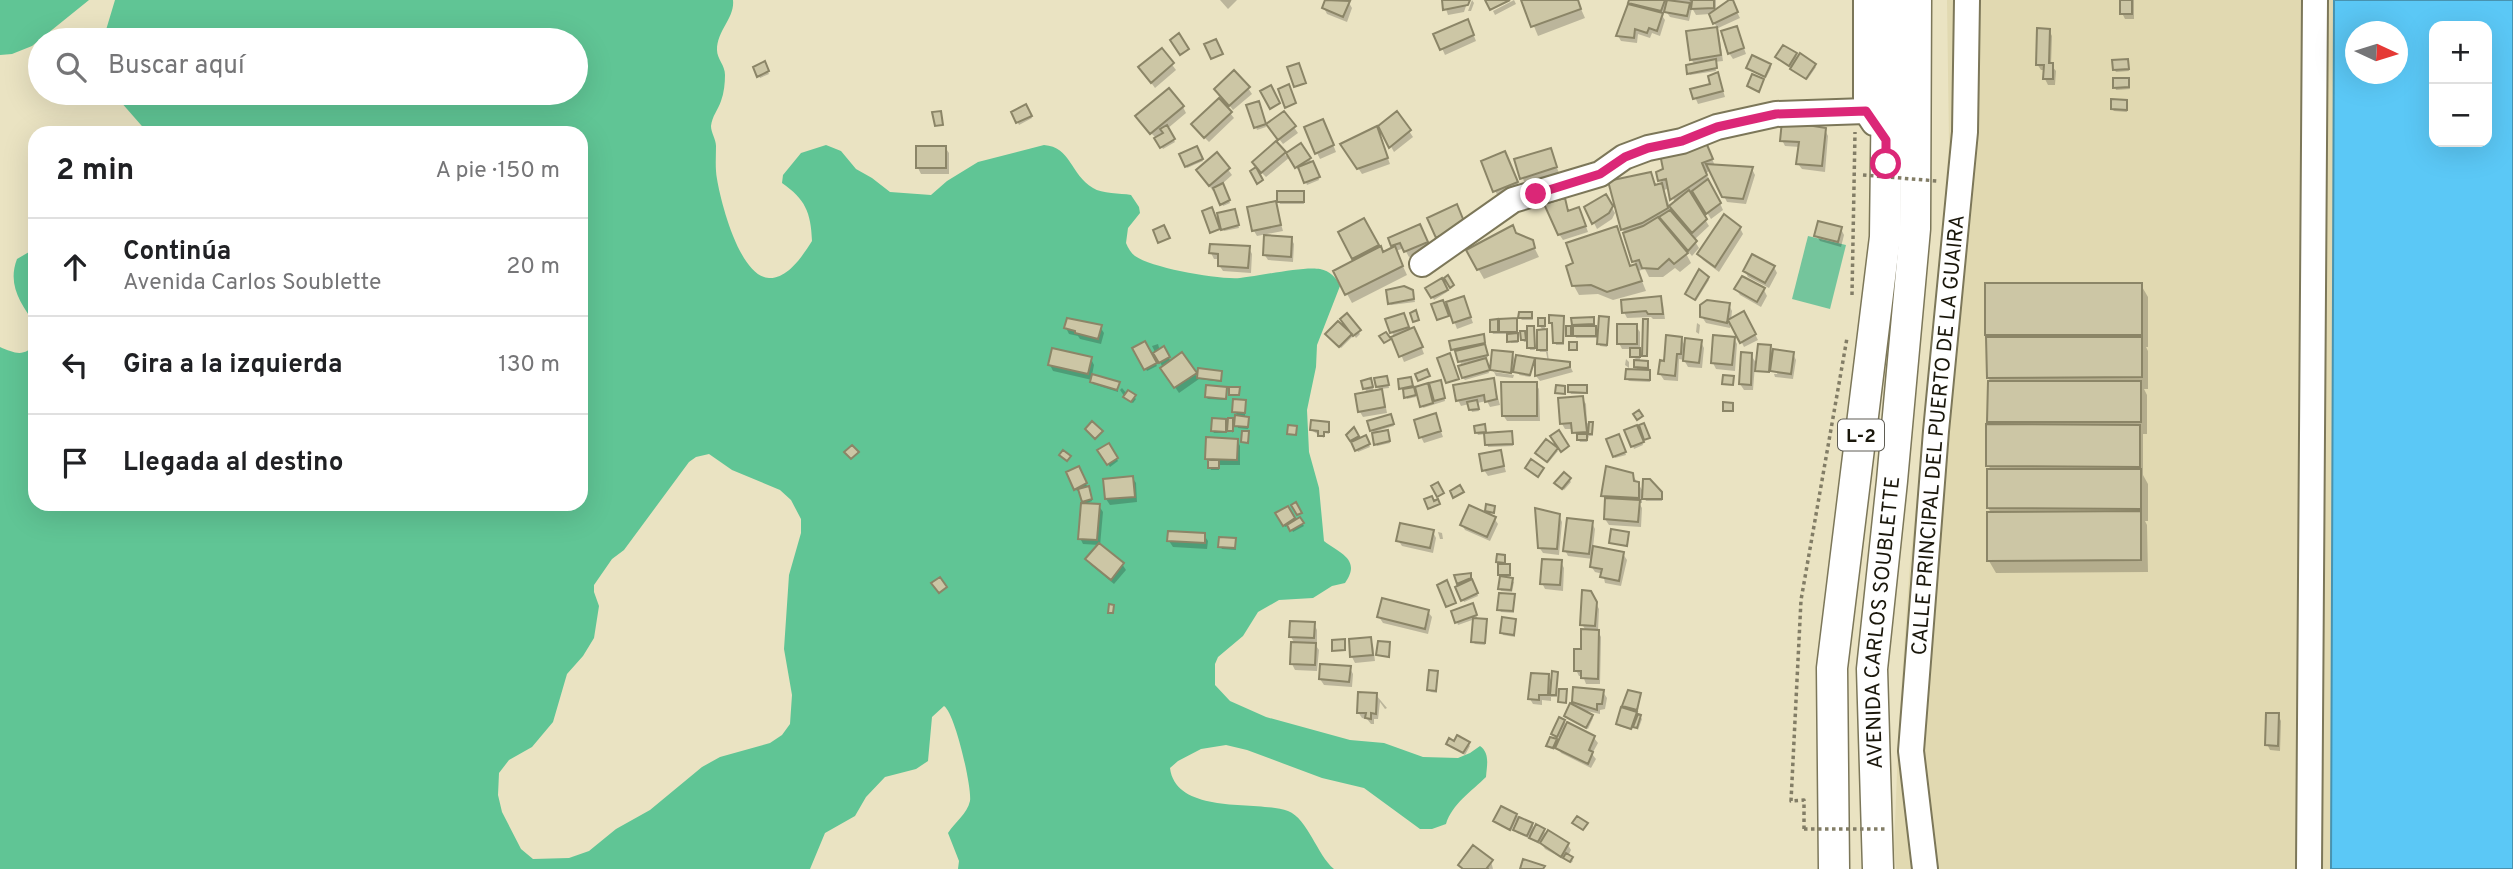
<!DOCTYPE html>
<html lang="es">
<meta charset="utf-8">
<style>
body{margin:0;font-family:Overpass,sans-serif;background:#f6f6f6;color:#202124}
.controls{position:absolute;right:21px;top:21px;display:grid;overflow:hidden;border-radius:14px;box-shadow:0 7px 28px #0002}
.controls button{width:63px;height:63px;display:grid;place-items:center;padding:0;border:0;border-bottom:2px solid #e0e0e0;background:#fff;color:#202124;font:35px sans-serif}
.compass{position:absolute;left:2345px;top:21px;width:63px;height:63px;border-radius:50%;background:#fff;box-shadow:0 7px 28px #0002;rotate:94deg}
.stop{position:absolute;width:21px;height:21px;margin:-16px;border:5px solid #db2777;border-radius:50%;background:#fff}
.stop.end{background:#db2777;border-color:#fff;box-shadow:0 2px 7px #0008}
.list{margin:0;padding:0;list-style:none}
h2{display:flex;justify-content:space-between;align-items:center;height:91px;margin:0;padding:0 28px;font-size:30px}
h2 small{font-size:23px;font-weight:400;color:#757577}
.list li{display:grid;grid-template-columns:46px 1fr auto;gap:21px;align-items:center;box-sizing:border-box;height:98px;padding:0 28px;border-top:2px solid #e0e0e0}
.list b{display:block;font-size:26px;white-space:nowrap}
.list p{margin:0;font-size:23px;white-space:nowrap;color:#757577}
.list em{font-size:23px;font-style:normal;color:#757577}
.icon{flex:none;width:38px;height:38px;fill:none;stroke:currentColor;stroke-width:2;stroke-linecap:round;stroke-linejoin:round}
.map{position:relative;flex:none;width:2513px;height:869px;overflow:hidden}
.search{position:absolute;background:#fff;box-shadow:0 7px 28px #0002;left:28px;top:28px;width:560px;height:77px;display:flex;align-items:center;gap:18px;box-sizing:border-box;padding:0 24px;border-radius:38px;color:#757577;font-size:26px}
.panel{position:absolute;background:#fff;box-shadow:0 7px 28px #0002;left:28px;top:126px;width:560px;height:385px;border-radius:21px}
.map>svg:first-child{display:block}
.built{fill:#e1d9b1}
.green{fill:#74c59c}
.forest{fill:#60c595;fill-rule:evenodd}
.water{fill:#5bc8f6;stroke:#4893b0;stroke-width:2;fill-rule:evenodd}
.shadow{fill:#0003;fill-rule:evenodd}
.building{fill:#ccc6a5;stroke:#8b8567;stroke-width:2}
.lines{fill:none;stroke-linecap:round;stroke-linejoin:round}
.minor-casing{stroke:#7c7759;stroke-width:28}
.major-casing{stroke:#7c7759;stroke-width:33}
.path{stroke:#827d66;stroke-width:3.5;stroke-dasharray:3.5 3.5;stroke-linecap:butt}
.minor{stroke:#fff;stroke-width:24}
.major{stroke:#fff;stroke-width:30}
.path-bridge{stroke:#827d66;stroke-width:3.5;stroke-dasharray:3.5 3.5;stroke-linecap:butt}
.route{stroke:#db2777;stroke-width:9}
.labels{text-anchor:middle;stroke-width:7;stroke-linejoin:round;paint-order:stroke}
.shield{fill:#fff;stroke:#5f5d54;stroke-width:2}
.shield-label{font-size:19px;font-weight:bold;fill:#1a170b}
.street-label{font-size:21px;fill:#1a170b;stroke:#fff}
</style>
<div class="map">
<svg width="2513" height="869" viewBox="0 0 2513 869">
<rect width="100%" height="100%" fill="#eae3c2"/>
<path class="built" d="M1947,0H2334L2331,869H1896L1894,850L1899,721L1910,563L1933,347L1949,145Z"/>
<path class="green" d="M1808,236L1846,245L1830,309L1792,299Z"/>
<path class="forest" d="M0,0H89L32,46L12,54L0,55Z
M115,0H733C735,18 717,30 717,50C717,59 725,65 725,75C725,83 724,93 721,101C718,110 712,116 711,126C711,133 716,139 716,146C716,157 715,168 717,179C721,203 740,277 769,278C788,279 803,255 812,241C811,212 805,199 782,183L783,175L801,153L826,145L841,151L856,169L872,178L890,192L931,195L947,181L978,162L1044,145C1071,147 1070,174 1093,188C1102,194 1120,193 1131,195L1139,207L1140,213L1128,228L1126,243C1128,248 1131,253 1135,256C1152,268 1219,280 1240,278C1259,276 1304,266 1320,269C1330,271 1336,277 1340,286L1317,345L1316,367L1307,410L1309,452L1319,488L1324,541C1339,553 1362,559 1345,583L1332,586L1313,598L1279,600L1258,612L1243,636L1218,657L1215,664V685L1230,701L1266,717L1350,740L1384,743L1423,757L1458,758L1470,753L1480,746C1490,753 1487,765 1486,777C1472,791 1452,804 1446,824L1432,829H1420L1364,788L1322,778L1247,750L1226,745L1201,749L1178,761L1170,768C1176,816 1259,800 1288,811C1308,819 1317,855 1334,869H958L959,861L948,833C955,822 967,814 970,801C972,787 955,713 944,706L932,717L928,761L916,769L885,777L866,797L855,816L825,833L810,869H0V347C14,353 25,358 35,343V504H581V133H148L113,93H576V40H103ZM709,454L732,470L780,490L791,500L801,519V533L789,575L784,649L792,695L790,724L782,735L770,743L720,757L702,767L650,810L616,829L589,851L569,858L533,859L521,849L502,812L498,795L499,773L509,760L532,747L553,722L567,674L583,656L594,638L599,606L594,592V585L612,559L624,550L689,462L696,457Z
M29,252H35V324C21,304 7,285 17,259Z"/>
<path class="water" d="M2334,0H2513V869H2331ZM2434,26H2487V142H2434ZM2356,32H2398V74H2356Z"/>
<path class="shadow" d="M1220,0H1237L1228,9Z
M1327,0H1342L1349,3L1352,8L1347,22L1327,14L1324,8Z
M1443,0H1468L1464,12L1448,15Z
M1472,0L1474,3L1471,11H1468Z
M1514,0L1516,4L1495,15L1493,11Z
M1523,0H1577L1585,18L1538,36Z
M1629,0H1716V11L1734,6L1740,18L1716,29L1719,34L1723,61L1714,62L1716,71L1690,75L1689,73L1695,65L1691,59L1688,33L1717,28L1710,14L1696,15L1692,8L1689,21L1670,17L1665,10L1663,17L1665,20L1660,36L1652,33L1650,38L1638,34L1637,43L1621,41L1618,36Z
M2122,0H2134V19H2125L2122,13Z
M1470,26L1476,41L1445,55L1436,35Z
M2049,30L2052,36L2051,65L2056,71L2055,85H2048L2045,79V70H2041L2037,64Z
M1739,34L1746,54L1733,59L1729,53Z
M1161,50L1176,70L1155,88L1144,73Z
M1795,54L1798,59L1816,67L1807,80L1777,57Z
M2127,61L2129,71L2116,72L2114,69Z
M764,64L769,74L760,78L755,68Z
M1770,65L1771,68L1766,78L1748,68Z
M1719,77L1725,97L1698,104L1692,90L1712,85Z
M2128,79L2130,89L2116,90L2115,87Z
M1248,88L1252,94L1233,110L1216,89Z
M2126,102L2127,112L2114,111L2112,109Z
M1259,105L1266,127L1257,130L1249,106Z
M1026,106L1032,118L1019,125L1013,113Z
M1183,107L1186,113L1167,129L1175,142L1163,149L1156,138L1141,123Z
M1230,113L1234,118L1209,142L1197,130Z
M1284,113L1298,133L1283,144L1269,126L1266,127Z
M1326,127L1336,152L1320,159L1317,153Z
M1380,127L1409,131L1413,137L1394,152Z
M1825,130L1828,136L1825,172L1802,169L1798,164L1800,147L1785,146L1782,140Z
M1379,134L1390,164L1362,174L1343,145Z
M1301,146L1314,166L1319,180L1307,185L1300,168L1298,170L1290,157L1266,177L1257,168L1284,153L1286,156Z
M945,147L949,153V174H921L918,168Z
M1197,148L1203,161L1187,168L1181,155Z
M1550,150L1559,173L1525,184L1516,160Z
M1709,151L1715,166L1752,169L1755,175L1746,204L1727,202L1711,170L1706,173L1723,210L1711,219L1696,195L1692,198L1709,226L1694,240L1699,248L1692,256L1683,245L1682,246L1691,263L1680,272L1675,268L1663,277H1649L1645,269L1638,271L1646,291L1613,300L1598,294L1579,295L1574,286L1616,228L1631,267L1636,266L1623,230L1610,182L1650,174L1657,186L1662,185L1660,180ZM1670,188L1675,204L1670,207L1664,190Z
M1217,155L1232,175L1222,184L1230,203L1223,206L1215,189L1213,191L1202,176Z
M1508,159L1520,188L1498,197L1483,162Z
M1303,193L1304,204H1280L1279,202Z
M1605,196L1615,213L1612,219L1597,229L1586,207Z
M1564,200L1569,213L1582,215L1588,232L1563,240L1559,234Z
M1275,203L1283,231L1257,236L1254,231Z
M1235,213L1239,228L1224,231L1223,229Z
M1725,217L1740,228L1743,234L1719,272L1703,260L1699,254Z
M1364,220L1383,253L1395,248L1390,239L1423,232L1430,248L1409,257L1404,248L1396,251L1407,275L1352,303L1335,272L1355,262L1340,233Z
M1841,229L1844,235L1841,247L1820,241L1816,235Z
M1517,235L1531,241L1539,257L1484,279L1468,251Z
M1291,238L1294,244L1293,262L1268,260L1264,254Z
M1249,248L1252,254L1251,273L1223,271L1219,265L1220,259H1214L1211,253Z
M1774,267L1777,273L1769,288L1748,277L1745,271Z
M1707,278L1709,280L1696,301L1688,296L1687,294Z
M1441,281L1447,292L1434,300L1427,288Z
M2141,285L2148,297V347H2146L2148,351V389H2144L2147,395V434H2143V475L2148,484V521H2145L2147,525L2148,572L1996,573L1989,561L1992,514L1988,508L1991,470L1988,465L1992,426L1989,421L1991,383L1988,377L1987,335Z
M1736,289L1764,290L1767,296L1761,307L1740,295Z
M1413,294L1415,302L1391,305L1389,303Z
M1660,298L1663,304L1665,319H1653L1651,317L1627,318L1624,312Z
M1448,304H1466L1473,323L1457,329Z
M1729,305L1732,311L1731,320L1744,313L1758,340L1744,347L1731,321L1730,328L1706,323L1702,317Z
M1531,314L1533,320H1522L1520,318Z
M1346,316L1360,334L1356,338L1354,335L1341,348L1329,336L1351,332Z
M1405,317L1409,331L1417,335L1424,354L1404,362L1392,332Z
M1563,318L1564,345H1556L1551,322Z
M1593,319L1599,335L1608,319L1609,321L1607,347L1600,346L1599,338H1576L1575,335L1573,324Z
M1516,320L1518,343H1511L1509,334H1493L1492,332L1497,321L1501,328Z
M1544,320L1549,362L1569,364L1573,372L1540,381L1536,376L1537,360L1548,362L1546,352H1540L1539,350L1543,331L1540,326Z
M1697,323L1700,325L1699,334L1696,332Z
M1636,326L1640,332V362H1647L1649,365L1650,382L1629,381L1627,379L1637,370L1636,359L1632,357V349H1622L1619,343Z
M1100,327L1104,333L1101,344L1080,339L1078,336L1069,334L1066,328Z
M1533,328L1535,350H1530L1529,342H1524L1523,340L1522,333L1529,332Z
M1484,338L1488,357L1484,358L1489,373L1465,380L1463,378L1474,364V361L1461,364L1457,351L1453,349Z
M1734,338L1737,344L1735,371L1716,369L1713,363Z
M1681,339L1686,347L1701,342L1704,348L1702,368L1688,367L1684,360L1679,359L1678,381L1664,380L1660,374Z
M1144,343L1157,366L1147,371L1135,348Z
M1158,344L1160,351L1164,349L1171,362L1195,374L1198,379L1199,370L1221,373L1222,382L1199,379L1179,393L1166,374L1152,346Z
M1770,347V360L1793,354L1796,360L1793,379L1775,377L1774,374H1777L1778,371L1772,370L1770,367L1769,370L1757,369L1755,365L1753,390H1744L1740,384L1751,355L1758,366Z
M1494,352L1512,353L1516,362L1517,357L1534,360L1530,377L1519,375L1520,372L1494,369V372L1492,370Z
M1091,359L1094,365L1092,375L1118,383V392L1093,384L1092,380L1053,371L1050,365Z
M1626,359L1629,362V368L1625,365Z
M1494,372L1514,375L1513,378L1496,376Z
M1411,379L1416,397L1407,399L1405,390L1401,388Z
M1388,380L1389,388L1380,389L1384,397L1387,413L1363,417L1360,412L1367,393L1365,389L1372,382L1374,392L1380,391L1378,387Z
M1493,380L1500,405L1490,407L1487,401L1477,403L1479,411L1472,412L1469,404L1461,406L1458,400Z
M1441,384L1445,401L1423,408L1427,385L1433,395Z
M1536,384L1539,389L1540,421H1507L1503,415Z
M1586,387L1587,394H1571L1570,392Z
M1122,388L1127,394L1134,397L1136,399L1133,403L1127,400L1120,390Z
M1226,389V400L1208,399L1206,397Z
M1582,398L1586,404L1587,423L1593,426V436H1589L1587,442H1580L1573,429H1565L1562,424Z
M1245,401V418L1249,421L1248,429L1238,428L1237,414L1233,412Z
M1435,415L1443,437L1424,443L1421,437Z
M1391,418L1394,426L1377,431L1378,434H1388L1390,443L1377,446L1372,430Z
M1232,420L1233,433L1227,426L1226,433H1214L1212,430L1225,421L1229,428Z
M1328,424L1329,434L1325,433L1324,438L1311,430Z
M1484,426L1486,434L1512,435L1513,446L1488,447L1486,434L1478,435L1477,433Z
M1636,427L1643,445L1634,449L1627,431Z
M1354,430L1359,440L1365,437L1370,447L1358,452L1349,435Z
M1619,436L1626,455L1615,458L1608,440Z
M1237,440L1240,446V465H1219V470H1211L1207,458Z
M1108,445L1118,461L1110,467L1100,450Z
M1556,449L1558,451L1548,463L1537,453Z
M1500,452L1506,472L1488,476L1484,470Z
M1078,468L1089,490L1092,501L1085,504L1080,489L1077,491L1068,473Z
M1564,474L1571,482L1564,490L1558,485Z
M1632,474L1644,493L1662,496V501H1646L1642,494V503H1639L1642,508L1641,527L1609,525L1605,519L1607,502L1603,496Z
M1132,477L1136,483L1137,502L1110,505L1106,499L1105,480Z
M1099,506L1103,512L1100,546L1122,564L1126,570L1114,584L1091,565L1087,559L1099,545L1083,544L1080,538Z
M1287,508L1295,522L1299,519L1304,526L1293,532L1289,525L1285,527L1278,514Z
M1559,516L1562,522L1559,555L1543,553L1539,547Z
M1494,518L1498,524L1490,541L1465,530L1462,525Z
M1592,523L1595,529L1593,548L1623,554L1627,560L1621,586L1605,583L1603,574L1595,572L1591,566L1593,559L1568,556L1565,550Z
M1433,532L1436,538L1433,553L1402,546L1398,540Z
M1438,532L1442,533L1443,539H1440Z
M1204,535L1208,541L1207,549L1173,547L1169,541Z
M1235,540L1236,550L1222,549L1220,546Z
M1561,562L1564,568L1563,591L1545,589L1542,583Z
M1509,566L1510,579L1514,582L1512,592L1501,591L1500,589V575Z
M1470,575L1478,596L1464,602L1457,587L1460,586L1459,583Z
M1590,592L1599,609L1598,631L1601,637L1600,684H1586L1583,676H1579L1576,670L1583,651L1586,631L1582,624Z
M1514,596V613L1501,612L1499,609Z
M1473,607L1478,620L1486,621L1487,623L1485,645L1475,644L1473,642L1475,619L1458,625L1453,612Z
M1428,612L1432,617L1428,634L1383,623L1379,617Z
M1515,621V637L1503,635L1502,632Z
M1314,624L1317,630V644L1314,643L1319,650L1317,671L1295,670L1292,664L1295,644L1291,637Z
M1370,639L1373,645L1375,661L1355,663L1352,657L1350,641Z
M1350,668L1353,674L1352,687L1324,685L1320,679Z
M1437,673V693L1431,692L1429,690Z
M1557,674V697H1551V701L1542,700V705L1533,704L1530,699L1548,675L1553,683Z
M1603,692L1607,698L1605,709L1600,710V714L1583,710L1582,711L1593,718L1588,729L1567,718L1566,716L1578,709L1573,702Z
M1639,694L1638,711L1634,710L1638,718L1640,716L1642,719L1638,730L1634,725L1632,730L1619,726L1618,724L1627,711L1624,705Z
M1376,695L1387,708L1385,709L1380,702L1378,719H1374V724H1371L1367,719L1362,718L1358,712Z
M2278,715L2281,721L2280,751L2270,750L2267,744Z
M1564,721L1567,727L1594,738L1598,743L1592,754L1596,759L1591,768L1561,753L1556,746L1554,750L1550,748L1548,745L1556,741L1558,746L1564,741L1553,734Z
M1448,744H1468L1470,746L1465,755Z
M1516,815L1532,824L1535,830H1543L1547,836L1568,845L1571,850L1568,856L1573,861L1571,863L1545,849L1540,841L1539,844L1532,840L1529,835L1528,838L1517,833L1515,830L1519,822L1516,821L1511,831L1495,821Z
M1491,861L1493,869H1462L1460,865Z"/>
<path class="building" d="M1325,0L1350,1L1343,17L1322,8Z
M1442,0H1470L1468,5L1443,10Z
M1485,0H1510L1490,10Z
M1521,0H1578L1581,9L1531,27Z
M1629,0H1665L1661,11L1628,3Z
M1667,0L1690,3L1687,16L1664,12Z
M1690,0H1714V8L1691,9L1692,1Z
M1729,0H1733L1738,12L1713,24L1709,14Z
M2120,0H2132V14H2120Z
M1628,4L1663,13L1657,31L1649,28L1647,33L1635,29L1634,38L1616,36Z
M1468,19L1474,35L1440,50L1433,34Z
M1737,26L1744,48L1728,54L1721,31Z
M1717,27L1721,55L1690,60L1686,31Z
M2037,28L2050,29L2049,63H2053V79H2043L2044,65H2036Z
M1179,33L1189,49L1180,55L1170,40Z
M1216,39L1223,54L1211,59L1204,44Z
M1783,45L1797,53L1789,66L1775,57Z
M1162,48L1174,63L1151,83L1138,67Z
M1800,53L1816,64L1806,79L1790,69Z
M1752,55L1771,64L1765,77L1746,68Z
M1716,59L1717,68L1687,74L1686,65Z
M2128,59L2129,69L2113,70L2112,60Z
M765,61L769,71L757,77L753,67Z
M1299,63L1306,83L1294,87L1287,67Z
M1234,70L1250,87L1229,106L1214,89Z
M1718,72L1723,91L1693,99L1690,89L1710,84L1708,76Z
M1752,74L1764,79L1759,92L1747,86Z
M2113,78H2129V87L2113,88Z
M1289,84L1296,103L1285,108L1278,89Z
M1271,85L1280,103L1270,109L1260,91Z
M1169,88L1184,106L1150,134L1135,116Z
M1219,98L1232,112L1204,138L1191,124Z
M2111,99L2127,100V110L2111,109Z
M1259,101L1266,124L1254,128L1246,105Z
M1026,104L1032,116L1016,123L1011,112Z
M941,111L943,125L935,126L932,112Z
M1284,111L1296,126L1278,140L1266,124Z
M1397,111L1411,130L1389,148L1378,126Z
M1323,119L1334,145L1315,154L1304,127Z
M1782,121L1826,128L1822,166L1796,164L1799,142L1780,141Z
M1167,125L1175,139L1160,148L1154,138L1163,133L1160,129Z
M1377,126L1388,158L1357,169L1340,144Z
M1705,140L1713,159L1702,163L1707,175L1670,200L1666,179L1658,181L1656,172L1663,169L1660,154Z
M1276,141L1286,152L1261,173L1252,162Z
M1301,143L1311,158L1295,168L1286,153Z
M916,146H946V168H916Z
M1197,146L1203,159L1185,167L1179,154Z
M1551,148L1557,167L1520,179L1514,159Z
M1505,151L1518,182L1493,192L1481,161Z
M1217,152L1230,168L1209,186L1196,170Z
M1313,161L1320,177L1304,183L1298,167Z
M1706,164L1753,167L1743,199L1722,197Z
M1256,167L1263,180L1257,184L1250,171Z
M1651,172L1655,185L1662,183L1668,208L1642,223L1621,230L1608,181Z
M1708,179L1721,203L1706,214L1692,191Z
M1223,183L1230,200L1220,205L1213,188Z
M1689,190L1707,219L1692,233L1669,206Z
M1277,191H1304V202H1277Z
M1606,194L1613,206L1609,213L1592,224L1584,207Z
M1565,198L1568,211L1579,207L1586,226L1558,235L1544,204Z
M1276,201L1281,225L1252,231L1247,207Z
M1457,204L1465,224L1436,238L1427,218Z
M1212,207L1220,229L1210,233L1202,211Z
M1235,209L1239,225L1221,230L1217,213Z
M1670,210L1697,241L1688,251L1659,217Z
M1724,214L1741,227L1715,267L1697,254Z
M1658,217L1688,253L1674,264L1669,259L1658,269L1642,268L1639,260L1632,262L1623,233L1643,226Z
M1364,218L1379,245L1352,259L1338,232Z
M1818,221L1842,227L1838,242L1814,236Z
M1420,224L1428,242L1404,252L1400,243L1391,246L1388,238Z
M1164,225L1170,238L1158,243L1153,230Z
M1513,225L1516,233L1533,240L1535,248L1477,270L1466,250Z
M1617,226L1630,266L1636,264L1642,281L1607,292L1591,285L1572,286L1566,266L1573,263L1566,243Z
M1264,235L1292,237L1291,257L1263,255Z
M1210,244L1250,246L1248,268L1218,266V254L1209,253Z
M1381,246L1383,252L1395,246L1403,266L1345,295L1333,271Z
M1752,254L1775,266L1765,283L1743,271Z
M1699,269L1709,277L1695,300L1685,294Z
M1448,275L1454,285L1450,288L1444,278Z
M1742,276L1765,288L1757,302L1734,289Z
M1442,278L1448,290L1431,298L1425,288Z
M1985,283H2142V335H1985Z
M1404,286L1413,290L1414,299L1388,304L1386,290Z
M1464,296L1471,317L1453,323L1446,302Z
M1661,296L1663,314H1648L1646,311L1622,313L1621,300Z
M1443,300L1449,316L1437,320L1431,304Z
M1707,300L1730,303L1727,323L1700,317V305Z
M1416,310L1419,320L1413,322L1410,313Z
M1744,311L1756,334L1740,343L1728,320Z
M1519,312H1532V318H1518Z
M1347,313L1361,330L1353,336L1340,319Z
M1404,313L1409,327L1390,333L1385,319Z
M1549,315L1564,316L1563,343H1553L1552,323H1549Z
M1599,316L1609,317L1607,345L1597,344Z
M1594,317V324L1572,325L1571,318Z
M1067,318L1102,325L1098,339L1075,333V331L1064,328Z
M1517,318V332H1499V319Z
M1538,318H1545V326H1538Z
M1498,319V332H1490V320Z
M1643,319H1648L1647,356H1642Z
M1338,321L1352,334L1339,347L1325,334Z
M1617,324H1637V344H1617Z
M1527,326H1534L1535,348H1527Z
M1566,326H1571V336H1566Z
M1573,326H1596V336H1573Z
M1414,327L1423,347L1399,357L1391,337Z
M1547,329V350H1537V330Z
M1520,331H1525L1526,340H1521Z
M1386,332L1391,339L1384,343L1379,336Z
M1518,333V341L1507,342V334Z
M1484,334L1485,343L1451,350L1449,341Z
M1666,335L1682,337L1681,354H1677L1675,376L1658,374L1660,360L1664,361Z
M1713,335L1735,337L1732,365L1711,363Z
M1986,337H2142V377L1987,378Z
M1685,338L1702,340L1699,363L1683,361Z
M1145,341L1157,363L1144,370L1132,348Z
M1569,342H1577V350H1569Z
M1485,344L1488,355L1458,362L1455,351Z
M1758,344L1771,345L1769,372L1755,371Z
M1164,346L1170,357L1159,363L1153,353Z
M1052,348L1092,357L1088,374L1048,365Z
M1630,348H1640V357H1630Z
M1773,349L1794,352L1791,374L1770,371Z
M1492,350L1513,352L1511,373L1490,370Z
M1182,352L1197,373L1174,388L1160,368Z
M1741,352L1752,353L1751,385L1739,384Z
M1450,353L1459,379L1446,383L1437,358Z
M1516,355L1535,358L1530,375L1513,372Z
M1486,358L1490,370L1462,378L1458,366Z
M1535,358L1570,362V367L1535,376Z
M1634,360L1648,361V368L1634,367Z
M1198,368L1222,371L1221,381L1197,378Z
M1427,369L1430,376L1418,381L1415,374Z
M1626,369L1650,370V380L1625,379Z
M1092,374L1120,382L1117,390L1090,382Z
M1723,375L1734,376L1733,385L1722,384Z
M1387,376L1389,385L1376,387L1374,378Z
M1411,377L1413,386L1399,389L1398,379Z
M1371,378L1373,387L1363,389L1361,381Z
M1494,378L1497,399L1485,402L1484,395L1456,401L1453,385Z
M1441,380L1445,398L1434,401L1429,383Z
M1988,381H2141V422H1987Z
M1501,382H1537V416H1502Z
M1428,383L1433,403L1420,407L1415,387Z
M1206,385L1227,387L1226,399L1205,397Z
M1556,385L1565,386V394L1555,393Z
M1568,385H1587V393L1568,392Z
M1229,387H1240L1239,395H1229Z
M1414,387L1416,395L1404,398L1403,389Z
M1382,389L1385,407L1358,412L1355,394Z
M1128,390L1136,395L1131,402L1123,397Z
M1583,396L1587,432L1572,433L1571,423L1560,424L1558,398Z
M1233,399L1246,400L1245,413L1232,412Z
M1477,400L1479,409L1469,410L1467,402Z
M1723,402L1733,403V411H1723Z
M1639,410L1643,416L1637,420L1633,414Z
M1436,413L1441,431L1419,438L1414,420Z
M1391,414L1394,424L1370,431L1367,421Z
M1235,415L1249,417L1248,427L1234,426Z
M1212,418L1226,419V432L1211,431Z
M1228,418H1233V431H1227Z
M1311,420L1329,422V432H1324V436H1318V431L1310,430Z
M1092,421L1103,431L1095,439L1085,429Z
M1589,422H1593L1592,434H1588Z
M1644,423L1650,438L1644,440L1639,425Z
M1485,424L1486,432L1475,433L1474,426Z
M1986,424L2140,425V467L1986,466Z
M1288,425L1297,426L1296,435L1287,434Z
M1637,425L1644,442L1631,447L1624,430Z
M1354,427L1359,436L1350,441L1346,435Z
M1388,430L1390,441L1374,445L1372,433Z
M1559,430L1569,446L1561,452L1550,436Z
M1242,431H1249L1248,443L1241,442Z
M1512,431L1513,444L1485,445L1484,433Z
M1577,434H1587V440H1577Z
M1619,434L1626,452L1613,457L1606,439Z
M1366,435L1370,444L1355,451L1351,442Z
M1206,437L1238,439L1237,460L1205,459Z
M1546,439L1558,448L1547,462L1535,453Z
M1109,443L1118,458L1107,465L1097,450Z
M852,445L859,452L851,459L844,452Z
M1063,450L1071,456L1067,461L1059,455Z
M1501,450L1504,466L1482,471L1479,454Z
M1531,459L1544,468L1538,477L1525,468Z
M1208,460H1219V468H1208Z
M1079,466L1087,483L1074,490L1066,472Z
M1606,466L1633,473L1634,481L1639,482V498L1601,496Z
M1987,469H2141V509L1987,508Z
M1564,472L1571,478L1562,489L1554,483Z
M1133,476L1135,497L1105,499L1103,479Z
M1643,479H1650L1662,492V499H1642Z
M1438,482L1444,493L1437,497L1431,486Z
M1460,485L1464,492L1453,498L1450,491Z
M1089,486L1092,499L1082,502L1078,489Z
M1432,496L1434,501L1438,499L1440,504L1428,509L1424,499Z
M1605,498L1640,500L1638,522L1604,519Z
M1296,502L1302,513L1297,515L1291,505Z
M1081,503L1100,504L1097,540L1078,539Z
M1486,504L1495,506L1494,513L1485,511Z
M1469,505L1496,517L1487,537L1460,525Z
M1288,506L1295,518L1283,526L1275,513Z
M1535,508L1560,514L1557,549L1538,548Z
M2141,511V560L1987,561V512Z
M1300,517L1304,523L1290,531L1287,525Z
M1567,518L1593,521L1589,554L1563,551Z
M1400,523L1434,530L1430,548L1396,541Z
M1611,529L1629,532L1627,546L1609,543Z
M1168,531L1205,533V543L1167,541Z
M1219,537L1236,538L1235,548L1218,547Z
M1099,543L1124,563L1111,580L1085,559Z
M1593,546L1624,552L1619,581L1600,577L1602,569L1590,567Z
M1497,554L1505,555V563L1496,562Z
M1542,559L1562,560L1560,585L1540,584Z
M1498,564H1510V575H1498Z
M1471,573V578L1457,584L1454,575Z
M1500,576L1513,578L1511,590L1498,589Z
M940,577L947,587L939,593L931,583Z
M1472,579L1478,593L1461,601L1455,587Z
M1447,580L1456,603L1446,607L1437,585Z
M1582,590L1591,591L1597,602L1595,626L1580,625Z
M1499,593L1515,594L1513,611L1497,610Z
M1382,598L1429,610L1425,629L1377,617Z
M1473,603L1477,615L1455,623L1451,611Z
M1109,604L1114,605L1113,613H1108Z
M1502,617L1516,619L1514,635L1500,633Z
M1473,618L1487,619L1485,643L1471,642Z
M1290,621L1315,622L1314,638L1289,637Z
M1581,629L1599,630L1598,679L1581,678V671H1574V649H1581Z
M1371,637L1373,655L1350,657L1349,639Z
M1345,639V650L1332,651V640Z
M1378,641L1390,642L1389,657L1376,655Z
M1291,642L1316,643L1315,665L1290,664Z
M1320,664L1351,666L1349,682L1319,679Z
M1429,670L1438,671L1436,691L1427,690Z
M1552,671L1558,672L1556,695H1550Z
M1531,673L1549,674L1548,695H1539V700L1528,699Z
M1573,687L1604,690L1602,704H1597V710L1572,702Z
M1559,689H1567L1566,703L1558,702Z
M1628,690L1641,693L1637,710L1622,706Z
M1358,692L1377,693L1376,714L1371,713V719L1365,718L1366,713H1357Z
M1570,703L1593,715L1586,728L1564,716Z
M1621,707L1637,712L1631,729L1616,724Z
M2266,713H2279L2278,746L2265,745Z
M1638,714L1641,715L1637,728L1633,727Z
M1559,717L1565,720L1557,737L1551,734Z
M1567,722L1595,736L1589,750L1593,752L1588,764L1555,748Z
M1457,735L1470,742L1463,753L1446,744L1449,738L1454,741Z
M1550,737L1557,739L1553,748L1546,746Z
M1501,806L1517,814L1510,830L1493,821Z
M1577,816L1588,823L1583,830L1572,823Z
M1519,817L1533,823L1527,836L1513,830Z
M1536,824L1545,829L1538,842L1529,838Z
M1548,830L1569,843L1561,857L1540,843Z
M1473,845L1493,860L1487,868L1488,869H1463L1458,865Z
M1566,853L1573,857L1570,862L1563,858Z
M1523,859L1545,866L1543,869H1520Z"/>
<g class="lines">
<g class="minor-casing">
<g id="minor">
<path d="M1866,0V111L1874,123"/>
<path d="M1422,264L1513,200L1600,174L1624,157L1648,148L1682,141L1717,127L1776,114L1866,111"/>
<path id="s1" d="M1925,869L1911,751L1936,431L1965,132L1967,0"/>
<path d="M2309,869L2315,0"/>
</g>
</g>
<g class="major-casing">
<g id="major">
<path d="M1834,869L1832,668L1885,237L1888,0"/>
<path id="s2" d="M1878,869L1872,669L1892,481L1915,229L1916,0"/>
</g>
</g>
<path class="path" d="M1852,295L1855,132
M1804,829V800L1791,801L1801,600L1847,338"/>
<use href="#minor" class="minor"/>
<use href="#major" class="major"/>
<path class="path-bridge" d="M1863,175L1937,181
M1804,829H1887"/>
</g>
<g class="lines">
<path class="route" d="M1536,194L1600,174L1625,157L1648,148L1682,141L1717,127L1776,114L1866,111L1886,140V164"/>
</g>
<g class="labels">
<rect class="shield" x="1838" y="419.5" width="46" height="31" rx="5"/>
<g class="shield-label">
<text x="1861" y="442">L-2</text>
</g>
<g class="street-label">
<text dy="7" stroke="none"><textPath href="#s1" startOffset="436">CALLE PRINCIPAL DEL PUERTO DE LA GUAIRA</textPath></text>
<text dy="7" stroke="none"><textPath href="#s2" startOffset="247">AVENIDA CARLOS SOUBLETTE</textPath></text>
</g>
</g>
</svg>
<div class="controls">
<button>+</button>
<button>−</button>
</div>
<svg class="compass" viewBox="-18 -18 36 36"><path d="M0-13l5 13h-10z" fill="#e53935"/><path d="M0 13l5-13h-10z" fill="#757577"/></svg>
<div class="stop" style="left:1886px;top:164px"></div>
<div class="stop end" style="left:1536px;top:194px"></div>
<div class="search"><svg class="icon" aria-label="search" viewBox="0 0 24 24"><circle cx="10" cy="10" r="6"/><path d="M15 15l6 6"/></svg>Buscar aquí</div>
<section class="panel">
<h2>2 min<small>A pie · 150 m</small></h2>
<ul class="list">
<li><svg class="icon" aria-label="ahead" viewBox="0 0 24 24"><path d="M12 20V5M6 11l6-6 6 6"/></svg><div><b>Continúa</b><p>Avenida Carlos Soublette</p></div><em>20 m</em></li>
<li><svg class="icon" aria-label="left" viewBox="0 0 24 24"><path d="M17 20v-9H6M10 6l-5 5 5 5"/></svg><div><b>Gira a la izquierda</b></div><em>130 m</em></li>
<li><svg class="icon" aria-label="arrive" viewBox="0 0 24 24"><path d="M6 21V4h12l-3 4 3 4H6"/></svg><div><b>Llegada al destino</b></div></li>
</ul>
</section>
</div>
